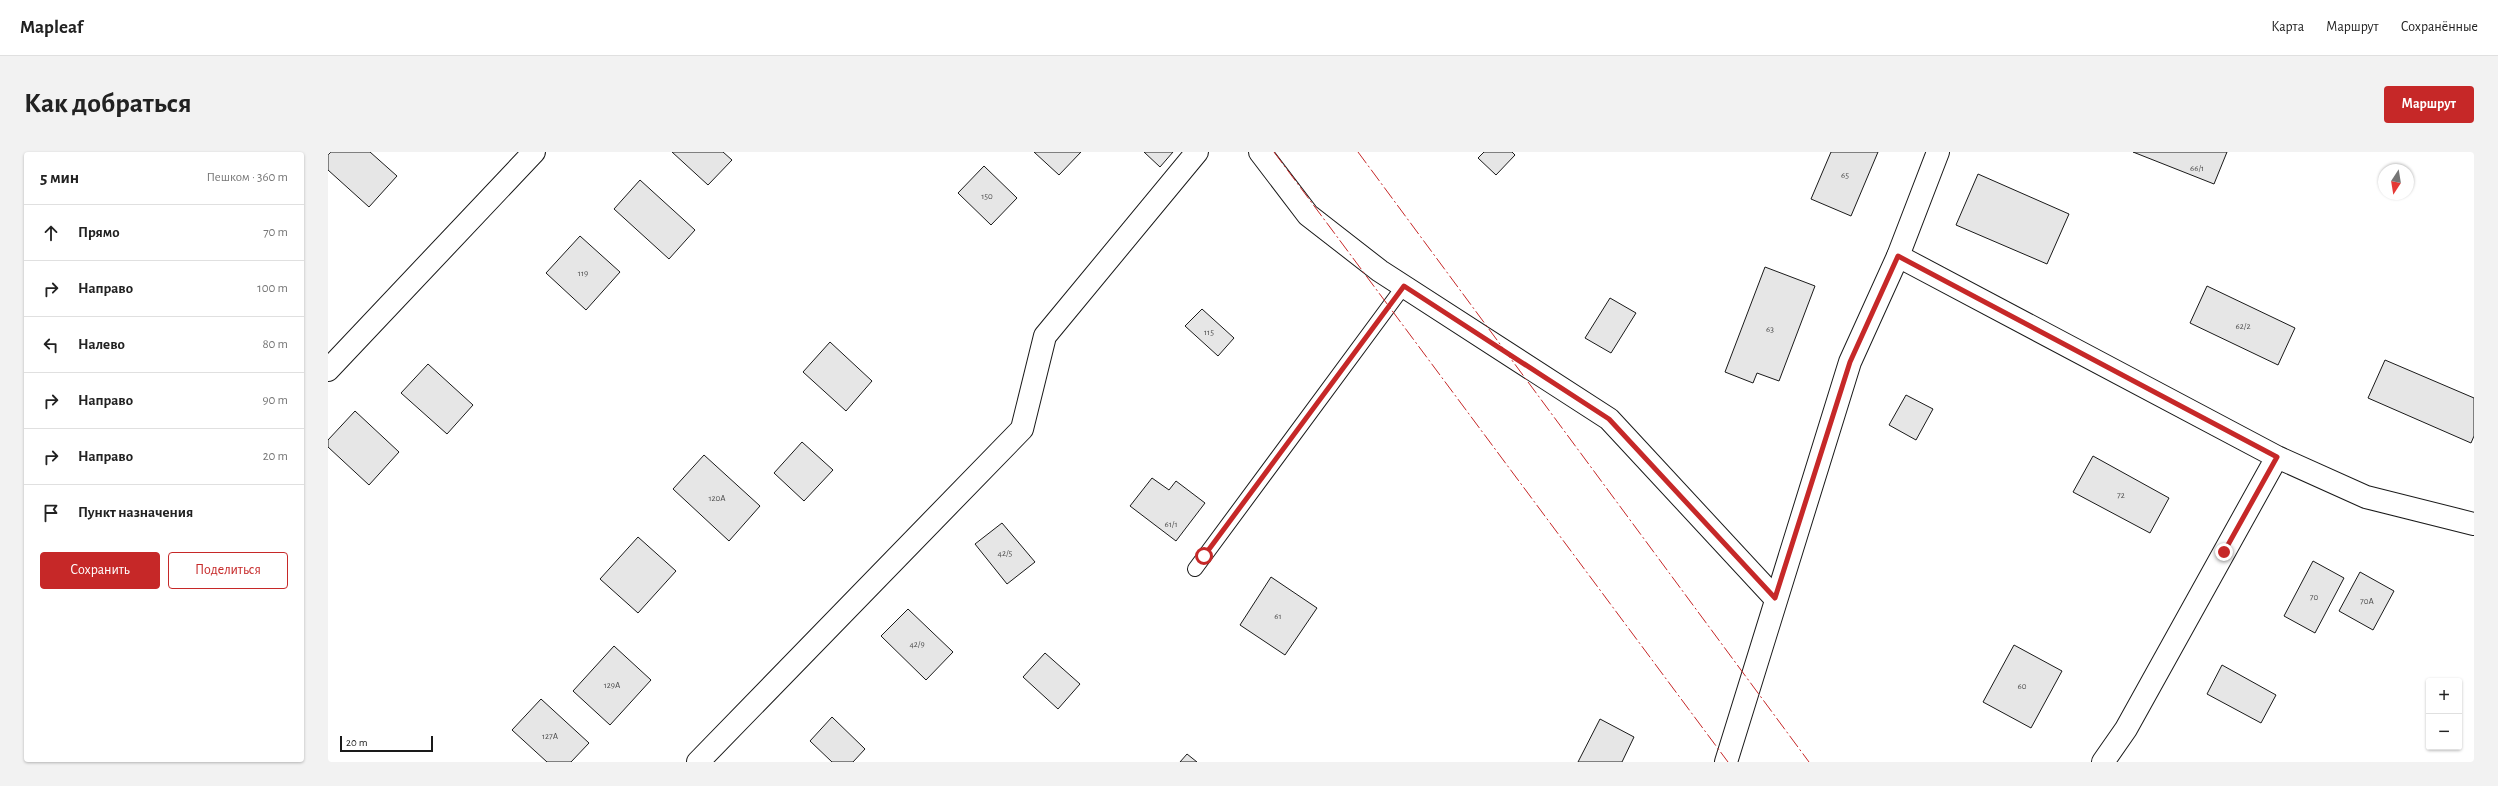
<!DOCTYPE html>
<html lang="ru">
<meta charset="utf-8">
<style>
body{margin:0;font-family:"Alegreya Sans",sans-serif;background:#f2f2f2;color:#222}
.controls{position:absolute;right:12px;bottom:12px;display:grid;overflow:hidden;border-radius:4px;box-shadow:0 1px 3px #0004}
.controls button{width:36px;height:36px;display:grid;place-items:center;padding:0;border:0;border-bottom:1px solid #e0e0e0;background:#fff;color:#222;font:20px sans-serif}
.compass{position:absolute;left:2050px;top:12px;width:36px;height:36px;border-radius:50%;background:#fff;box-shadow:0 1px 3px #0004;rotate:192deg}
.scale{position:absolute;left:12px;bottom:10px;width:93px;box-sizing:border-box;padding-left:4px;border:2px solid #1a1a1a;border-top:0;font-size:11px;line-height:14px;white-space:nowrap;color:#1a1a1a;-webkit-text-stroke:3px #fff;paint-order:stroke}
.stop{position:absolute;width:12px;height:12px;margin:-9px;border:3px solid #c62828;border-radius:50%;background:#fff}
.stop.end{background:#c62828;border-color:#fff;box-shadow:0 1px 4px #0008}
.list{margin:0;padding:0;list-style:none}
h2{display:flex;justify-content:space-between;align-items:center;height:52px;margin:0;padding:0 16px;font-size:17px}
h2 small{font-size:13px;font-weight:400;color:#767676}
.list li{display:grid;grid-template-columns:26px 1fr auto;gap:12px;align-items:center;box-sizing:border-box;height:56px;padding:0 16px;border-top:1px solid #e0e0e0}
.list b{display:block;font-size:15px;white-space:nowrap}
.list em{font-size:13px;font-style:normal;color:#767676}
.actions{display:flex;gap:8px;padding:12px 16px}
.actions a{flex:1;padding:9px 0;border:1px solid #c62828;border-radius:4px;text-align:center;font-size:14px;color:#c62828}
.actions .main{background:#c62828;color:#fff}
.icon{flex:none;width:22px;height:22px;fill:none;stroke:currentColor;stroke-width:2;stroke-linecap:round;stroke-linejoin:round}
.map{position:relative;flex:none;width:2146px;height:610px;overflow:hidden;border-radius:4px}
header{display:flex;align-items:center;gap:24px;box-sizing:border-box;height:56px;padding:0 20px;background:#fff;border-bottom:1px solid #e0e0e0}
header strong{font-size:19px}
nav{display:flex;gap:22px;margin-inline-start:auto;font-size:14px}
.intro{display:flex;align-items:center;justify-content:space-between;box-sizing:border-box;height:96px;padding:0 24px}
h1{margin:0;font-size:28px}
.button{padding:10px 18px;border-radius:4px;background:#c62828;color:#fff;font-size:14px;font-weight:700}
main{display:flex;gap:24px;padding:0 24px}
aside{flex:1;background:#fff;border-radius:4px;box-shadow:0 1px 3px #0004}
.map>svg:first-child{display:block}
.building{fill:#e6e6e6;stroke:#1a1a1a}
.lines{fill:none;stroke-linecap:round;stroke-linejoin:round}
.service-casing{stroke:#1a1a1a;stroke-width:16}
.minor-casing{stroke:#1a1a1a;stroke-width:24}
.tertiary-casing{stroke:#1a1a1a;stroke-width:24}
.service{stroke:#fff;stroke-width:14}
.minor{stroke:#fff;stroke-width:22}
.tertiary{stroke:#fff;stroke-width:22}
.power{stroke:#c62828;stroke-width:1;stroke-dasharray:14 3 2 3;stroke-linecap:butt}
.route{stroke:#c62828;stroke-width:5}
.labels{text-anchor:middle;stroke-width:3;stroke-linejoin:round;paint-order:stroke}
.number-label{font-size:9px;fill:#4d4d4d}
</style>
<header>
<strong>Mapleaf</strong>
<nav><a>Карта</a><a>Маршрут</a><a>Сохранённые</a></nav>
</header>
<div class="intro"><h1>Как добраться</h1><a class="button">Маршрут</a></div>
<main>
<aside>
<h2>5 мин<small>Пешком · 360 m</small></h2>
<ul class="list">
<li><svg class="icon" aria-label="ahead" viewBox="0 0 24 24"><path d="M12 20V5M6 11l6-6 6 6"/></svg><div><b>Прямо</b></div><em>70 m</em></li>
<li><svg class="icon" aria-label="right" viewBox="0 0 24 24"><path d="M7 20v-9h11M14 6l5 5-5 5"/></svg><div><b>Направо</b></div><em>100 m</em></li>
<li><svg class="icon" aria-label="left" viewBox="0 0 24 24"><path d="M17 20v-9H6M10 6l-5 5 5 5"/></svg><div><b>Налево</b></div><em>80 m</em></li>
<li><svg class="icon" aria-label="right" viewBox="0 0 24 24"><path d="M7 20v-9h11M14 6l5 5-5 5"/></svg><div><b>Направо</b></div><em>90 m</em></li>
<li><svg class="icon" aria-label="right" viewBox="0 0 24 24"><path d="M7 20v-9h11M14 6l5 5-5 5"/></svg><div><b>Направо</b></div><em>20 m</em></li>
<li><svg class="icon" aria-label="arrive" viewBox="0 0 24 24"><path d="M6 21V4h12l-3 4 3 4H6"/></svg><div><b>Пункт назначения</b></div></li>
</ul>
<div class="actions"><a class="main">Сохранить</a><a>Поделиться</a></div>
</aside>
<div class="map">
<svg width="2146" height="610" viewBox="0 0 2146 610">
<rect width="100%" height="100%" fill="#fff"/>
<path class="building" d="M3,0H42L69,24L41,55L0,18V3Z
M344,0H395L404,8L380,33Z
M706,0H753L731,23Z
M816,0H845L832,15Z
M1156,0H1184L1187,3L1168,23L1150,6Z
M1503,0H1550L1523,64L1483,47Z
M1805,0H1899L1886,32Z
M656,14L689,46L663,73L630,41Z
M1650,22L1741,62L1719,112L1628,73Z
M312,28L367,78L341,107L286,57Z
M252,84L292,120L258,158L218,121Z
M1437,115L1487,134L1451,229L1429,221L1425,231L1397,220Z
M1879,134L1967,176L1950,213L1862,171Z
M1282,146L1308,161L1283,201L1257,186Z
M874,157L906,186L890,204L857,174Z
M502,190L544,229L518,259L475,220Z
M2057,208L2146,246V284L2143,291L2040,246Z
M100,212L145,253L119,282L73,241Z
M1578,243L1605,257L1588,288L1561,273Z
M27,259L71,300L41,333L0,295V288Z
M474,290L505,318L476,349L446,321Z
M376,303L432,354L401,389L345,337Z
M1765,304L1841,346L1822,381L1745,340Z
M824,326L841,338L848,329L877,351L848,389L802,354Z
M674,371L707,410L679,432L647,392Z
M310,385L348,419L310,461L272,427Z
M1985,409L2016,426L1987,481L1956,464Z
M2032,420L2066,439L2045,478L2011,459Z
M943,425L989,456L957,503L912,473Z
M580,457L625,500L598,528L553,484Z
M1686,493L1734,519L1703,576L1655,550Z
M286,494L323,528L282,573L245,539Z
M717,501L752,532L730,557L695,525Z
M1894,513L1948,543L1933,571L1879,542Z
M213,547L261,591L243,610H219L184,578Z
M504,565L537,597L525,610H504L482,589Z
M1272,567L1306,585L1294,610H1250Z
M859,602L869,610H852Z"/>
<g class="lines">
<g class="service-casing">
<path id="service" d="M867,417L1076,134"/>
</g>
<g class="minor-casing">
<path id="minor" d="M932,0L980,63L1052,119L1281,267L1447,446
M1570,104L1949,305L2038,345L2146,372
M0,218L206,0
M370,610L694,277L717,184L869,0
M1775,610L1798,577L1949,305"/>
</g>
<g class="tertiary-casing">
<path id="tertiary" d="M1398,610L1522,210L1570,104L1610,0"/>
</g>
<use href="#service" class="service"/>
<use href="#minor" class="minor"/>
<use href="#tertiary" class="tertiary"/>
<path class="power" d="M946,0L1400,610
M1030,0L1481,610"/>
</g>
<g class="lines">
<path class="route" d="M876,404L1076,134L1281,267L1447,446L1522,210L1570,104L1949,305L1896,400"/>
</g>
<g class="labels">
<g class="number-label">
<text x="1869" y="19">66/1</text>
<text x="1517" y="26">65</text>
<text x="659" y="47">150</text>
<text x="255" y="124">119</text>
<text x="1915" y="177">62/2</text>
<text x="1442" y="180">63</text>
<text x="881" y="183">115</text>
<text x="1793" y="346">72</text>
<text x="389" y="349">120А</text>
<text x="843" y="375">61/1</text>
<text x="677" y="404">42/5</text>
<text x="1986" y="448">70</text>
<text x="2039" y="452">70А</text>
<text x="950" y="467">61</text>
<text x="589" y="495">42/9</text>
<text x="284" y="536">129А</text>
<text x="1694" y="537">60</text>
<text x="222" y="587">127А</text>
</g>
</g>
</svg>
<div class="controls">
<button>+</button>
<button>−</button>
</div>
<svg class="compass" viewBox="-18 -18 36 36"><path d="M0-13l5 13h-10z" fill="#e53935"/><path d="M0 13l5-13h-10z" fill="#767676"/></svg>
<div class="scale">20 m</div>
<div class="stop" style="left:876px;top:404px"></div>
<div class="stop end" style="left:1896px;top:400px"></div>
</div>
</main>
